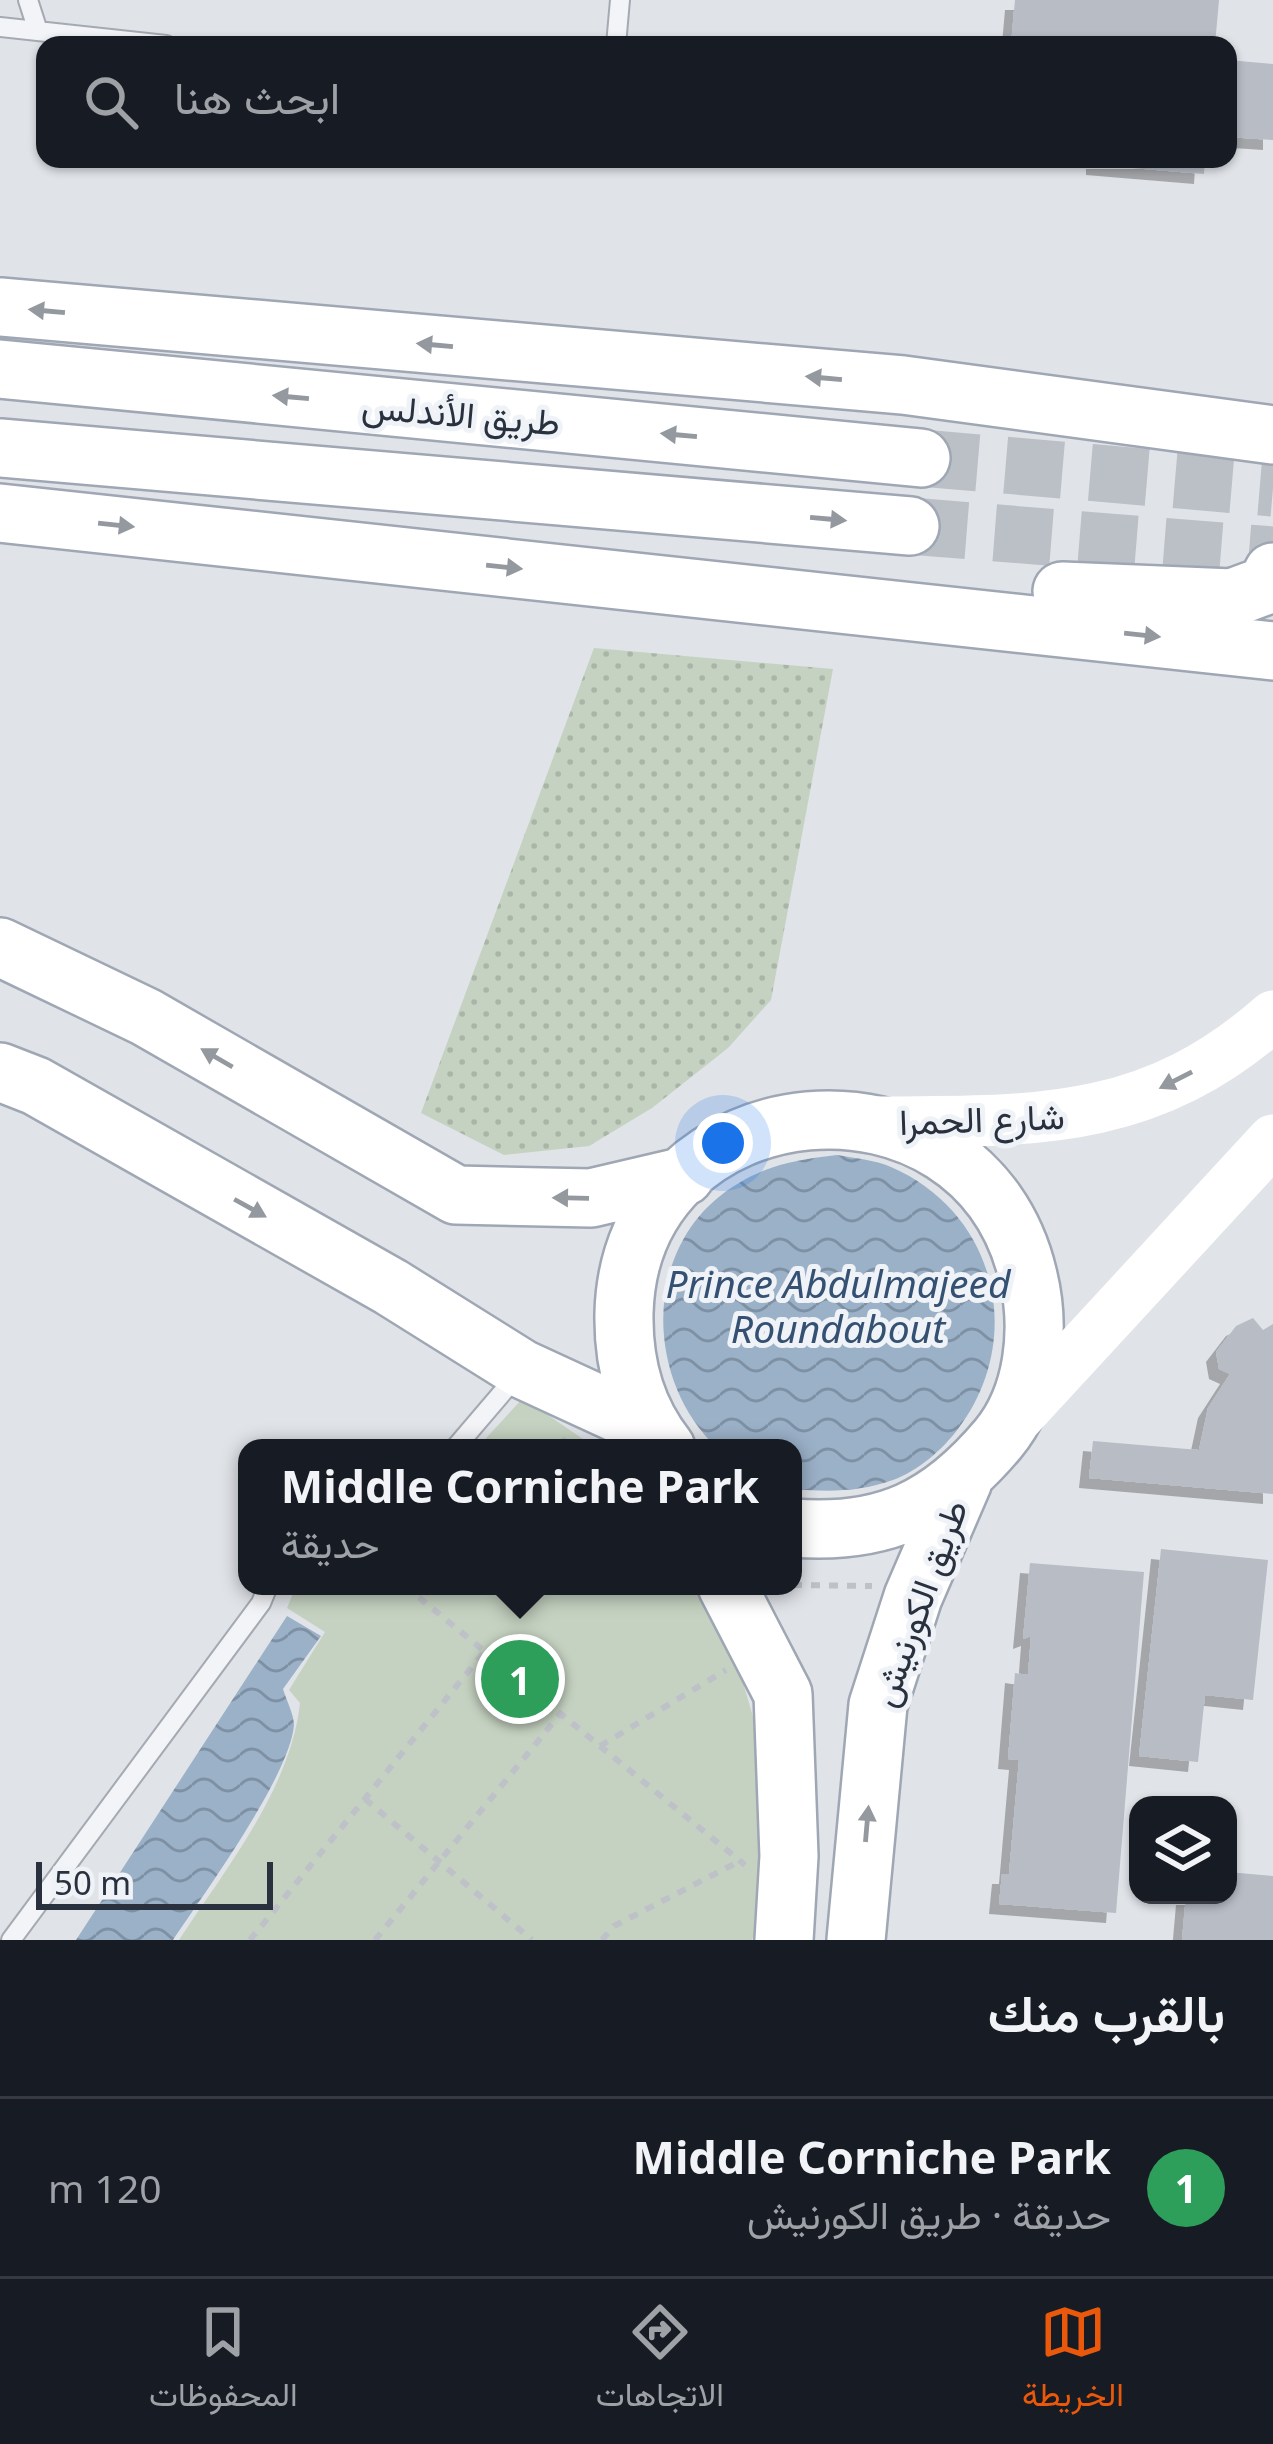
<!DOCTYPE html>
<html lang="ar">
<meta charset="utf-8">
<style>
body{margin:0;font-family:"Noto Sans",Vazirmatn,sans-serif;background:#242831;color:#f1f3f6;direction:rtl}
.controls{position:absolute;right:36px;bottom:36px;display:grid;overflow:hidden;border-radius:24px;box-shadow:0 3px 9px #0004}
.controls button{width:108px;height:108px;display:grid;place-items:center;padding:0;border:0;border-bottom:3px solid #363941;background:#171b24;color:#f1f3f6;font:60px sans-serif}
.scale{position:absolute;left:36px;bottom:30px;width:237px;box-sizing:border-box;padding-left:12px;border:6px solid #29313f;border-top:0;font-size:33px;line-height:42px;white-space:nowrap;color:#29313f;-webkit-text-stroke:9px #eff2f6;paint-order:stroke}
.you{position:absolute;left:723px;top:1143px;width:42px;height:42px;margin:-30px;border:9px solid #fff;border-radius:50%;background:#1a73e8;box-shadow:0 0 0 18px #1a73e833}
.badge{display:grid;place-items:center;width:78px;height:78px;border-radius:50%;background:#ea580c;color:#fff;font-size:39px;font-weight:700}
.pin{position:absolute;translate:-50% -50%;border:6px solid #fff;box-shadow:0 3px 12px #0006}
.popup{position:absolute;left:238px;top:1439px;width:564px;height:156px;box-sizing:border-box;display:grid;place-content:center;border-radius:24px;background:#171b24;filter:drop-shadow(0 3px 9px #0005);font-size:39px;white-space:nowrap;color:#9ea1a6}
.popup b{font-size:45px;color:#f1f3f6}
.popup::after{content:'';position:absolute;left:50%;top:100%;margin-left:-24px;border:24px solid transparent;border-top-color:#171b24}
.list{margin:0;padding:0;list-style:none}
h2{display:flex;justify-content:space-between;align-items:center;height:156px;margin:0;padding:0 48px;font-size:51px}
h2 small{font-size:39px;font-weight:400;color:#9ea1a6}
.list li{display:grid;grid-template-columns:78px 1fr auto;gap:36px;align-items:center;box-sizing:border-box;height:180px;padding:0 48px;border-top:3px solid #363941}
.list b{display:block;font-size:45px;white-space:nowrap}
.list p{margin:0;font-size:39px;white-space:nowrap;color:#9ea1a6}
.list em{font-size:39px;font-style:normal;color:#9ea1a6}
.icon{flex:none;width:66px;height:66px;fill:none;stroke:currentColor;stroke-width:2;stroke-linecap:round;stroke-linejoin:round}
.map{position:relative;flex:none;width:1273px;height:1940px;overflow:hidden;direction:ltr}
.search{position:absolute;background:#171b24;box-shadow:0 3px 9px #0004;left:36px;right:36px;top:36px;height:132px;display:flex;align-items:center;gap:30px;box-sizing:border-box;padding:0 42px;border-radius:24px;color:#9ea1a6;font-size:45px}
.sheet{height:336px;background:#171b24}
nav{display:flex;justify-content:space-around;align-items:center;box-sizing:border-box;height:168px;border-top:3px solid #363941;background:#171b24;font-size:33px;color:#9ea1a6}
nav a{display:grid;justify-items:center;gap:6px}
nav .on{color:#ea580c}
.map>svg:first-child{display:block}
.grass{fill:url(#grass-dots)}
.park{fill:#c5d2c1}
.water{fill:url(#water-waves)}
.building{fill:#b7bcc5;filter:url(#shadow)}
.lines{fill:none;stroke-linecap:round;stroke-linejoin:round}
.primary-tunnel{stroke:#bbbfc6;stroke-width:57;stroke-dasharray:57 28;stroke-linecap:butt}
.service-casing{stroke:#a5aab2;stroke-width:22}
.primary-casing{stroke:#9fa7b4;stroke-width:62}
.path{stroke:#bec1c7;stroke-width:6;stroke-dasharray:9 9;stroke-linecap:butt}
.service{stroke:#f2f4f7;stroke-width:18}
.secondary{stroke:#fff;stroke-width:51}
.primary{stroke:#fff;stroke-width:57}
.oneway{fill:#94989f}
.labels{text-anchor:middle;stroke-width:10;stroke-linejoin:round;paint-order:stroke}
.street-label{font-size:36px;fill:#29313f;stroke:#eff2f6}
.water-label{font-size:39px;font-style:italic;fill:#345072;stroke:#eff2f6}
</style>
<div class="map">
<svg width="1273" height="1940" viewBox="0 0 1273 1940">
<defs>
<pattern id="grass-dots" width="8" height="8" patternUnits="userSpaceOnUse" patternTransform="scale(3)"><rect width="8" height="8" fill="#c5d2c1"/><path d="M2 2h.1M6 6h.1" fill="none" stroke="#a9b5a7" stroke-width="1.8" stroke-linecap="round"/></pattern>
<pattern id="water-waves" width="16" height="10" patternUnits="userSpaceOnUse" patternTransform="scale(3)"><rect width="16" height="10" fill="#9bb1c8"/><path d="M0 5q4-4 8 0t8 0" fill="none" stroke="#7e91a4"/></pattern>
<filter id="shadow"><feDropShadow dx="-10" dy="10" stdDeviation="0" flood-color="#0004"/></filter>
</defs>
<rect width="100%" height="100%" fill="#e0e3e8"/>
<path class="grass" d="M594,648L833,669L771,1000L728,1048L652,1108L589,1146L504,1155L421,1113Z"/>
<path class="park" d="M523,1398L596,1448H477Z
M296,1586H705L729,1635L761,1744L764,1916L752,1940H179C225,1870 291,1788 300,1703L289,1690L325,1632L287,1608Z"/>
<path class="water" d="M837,1155C854,1158 875,1160 891,1167C997,1213 1026,1339 958,1429C943,1449 918,1471 893,1480C859,1492 829,1492 793,1489V1448H717C642,1377 642,1239 739,1183C770,1164 801,1159 837,1155Z
M287,1616L321,1636L283,1689C286,1699 294,1715 294,1725C290,1776 203,1895 173,1940H76Z"/>
<path class="building" d="M1015,0H1219L1215,45H1011Z
M1228,60L1273,64V140L1228,137Z
M1096,159H1205L1204,174L1096,165Z
M1253,1318L1263,1330L1273,1324V1494L1089,1478L1093,1441L1199,1450L1208,1408L1230,1374L1219,1369L1216,1352L1236,1326Z
M1161,1549L1268,1560L1253,1700L1205,1695L1198,1762L1139,1756Z
M1030,1563L1144,1572L1116,1913L999,1904L1002,1874H1009L1019,1760L1008,1759L1015,1673L1028,1675L1031,1636L1023,1639Z
M1228,1872L1273,1876V1940H1182L1186,1895H1228Z"/>
<g class="lines">
<path class="primary-tunnel" d="M921,458L1273,488
M910,526L1273,555"/>
<g class="service-casing">
<path id="service" d="M28,0L38,31
M0,27L166,45
M616,45L620,0
M455,1448L519,1373
M11,1940L261,1603L268,1586"/>
</g>
<g class="primary-casing">
<path id="primary" d="M0,307L903,385L1273,435
M0,369L921,458
M0,448L910,526
M0,513L1273,651
M1062,591L1232,598L1267,585L1273,572
M0,947L146,1017L456,1195L591,1198L685,1176
M0,1072L36,1086L391,1287L522,1369L650,1428
M666,1448C635,1409 623,1363 624,1313C630,1079 974,1047 1028,1276C1041,1329 1034,1396 998,1439C940,1508 884,1535 793,1528
M727,1586L783,1694L789,1856L784,1940
M856,1940L878,1705L913,1597L963,1481"/>
</g>
<path class="path" d="M562,1439L573,1448
M793,1585L872,1586
M405,1586L745,1865
M600,1746L726,1670
M365,1799L532,1940
M250,1940L485,1651
M375,1940L561,1713
M602,1940L614,1926L740,1861"/>
<use href="#service" class="service"/>
<path class="secondary" d="M880,1122C1035,1121 1149,1126 1273,1016
M1012,1423L1273,1140"/>
<use href="#primary" class="primary"/>
</g>
<defs><path id="oneway-solid" d="M-6-.8H1V-3.2L6.5 0L1 3.2V.8H-6Z" transform="scale(3)"/></defs>
<g class="oneway">
<use href="#oneway-solid" transform="translate(47 311) rotate(-175)"/>
<use href="#oneway-solid" transform="translate(435 345) rotate(-175)"/>
<use href="#oneway-solid" transform="translate(824 378) rotate(-175)"/>
<use href="#oneway-solid" transform="translate(291 397) rotate(-175)"/>
<use href="#oneway-solid" transform="translate(679 435) rotate(-175)"/>
<use href="#oneway-solid" transform="translate(828 519) rotate(5)"/>
<use href="#oneway-solid" transform="translate(116 525) rotate(6)"/>
<use href="#oneway-solid" transform="translate(504 567) rotate(6)"/>
<use href="#oneway-solid" transform="translate(1142 635) rotate(6)"/>
<use href="#oneway-solid" transform="translate(217 1058) rotate(-150)"/>
<use href="#oneway-solid" transform="translate(1176 1080) rotate(153)"/>
<use href="#oneway-solid" transform="translate(571 1198) rotate(-179)"/>
<use href="#oneway-solid" transform="translate(250 1208) rotate(29)"/>
<use href="#oneway-solid" transform="translate(867 1824) rotate(-85)"/>
</g>
<g class="labels">
<g class="street-label">
<text transform="translate(461 414) rotate(5)" y="13">طريق الأندلس</text>
<text transform="translate(982 1119) rotate(-2)" y="13">شارع الحمرا</text>
<text transform="translate(919 1603) rotate(-70)" y="13">طريق الكورنيش</text>
</g>
<g class="water-label">
<text x="838" y="1298">Prince Abdulmajeed<tspan x="838" dy="45">Roundabout</tspan></text>
</g>
</g>
</svg>
<div class="controls">
<button><svg class="icon" aria-label="layers" viewBox="0 0 24 24"><path d="M12 4l9 5-9 5-9-5zM3 14l9 5 9-5"/></svg></button>
</div>
<div class="scale">50 m</div>
<div class="you"></div>
<div class="pin badge" style="left:520px;top:1679px;background:#2e9e5b">1</div>
<div class="popup"><b>Middle Corniche Park</b>حديقة</div>
<div class="search"><svg class="icon" aria-label="search" viewBox="0 0 24 24"><circle cx="10" cy="10" r="6"/><path d="M15 15l6 6"/></svg>ابحث هنا</div>
</div>
<section class="sheet">
<h2>بالقرب منك<small></small></h2>
<ul class="list">
<li><span class="badge" style="background:#2e9e5b">1</span><div><b>Middle Corniche Park</b><p>حديقة · طريق الكورنيش</p></div><em>120 m</em></li>
</ul>
</section>
<nav>
<a class="on"><svg class="icon" aria-label="map" viewBox="0 0 24 24"><path d="M3 6l6-2 6 2 6-2v14l-6 2-6-2-6 2zM9 4v14M15 6v14"/></svg>الخريطة</a>
<a><svg class="icon" aria-label="directions" viewBox="0 0 24 24"><path d="M12 3l9 9-9 9-9-9zM9 14v-3h6M13 9l2 2-2 2"/></svg>الاتجاهات</a>
<a><svg class="icon" aria-label="saved" viewBox="0 0 24 24"><path d="M7 4h10v16l-5-4-5 4z"/></svg>المحفوظات</a>
</nav>
